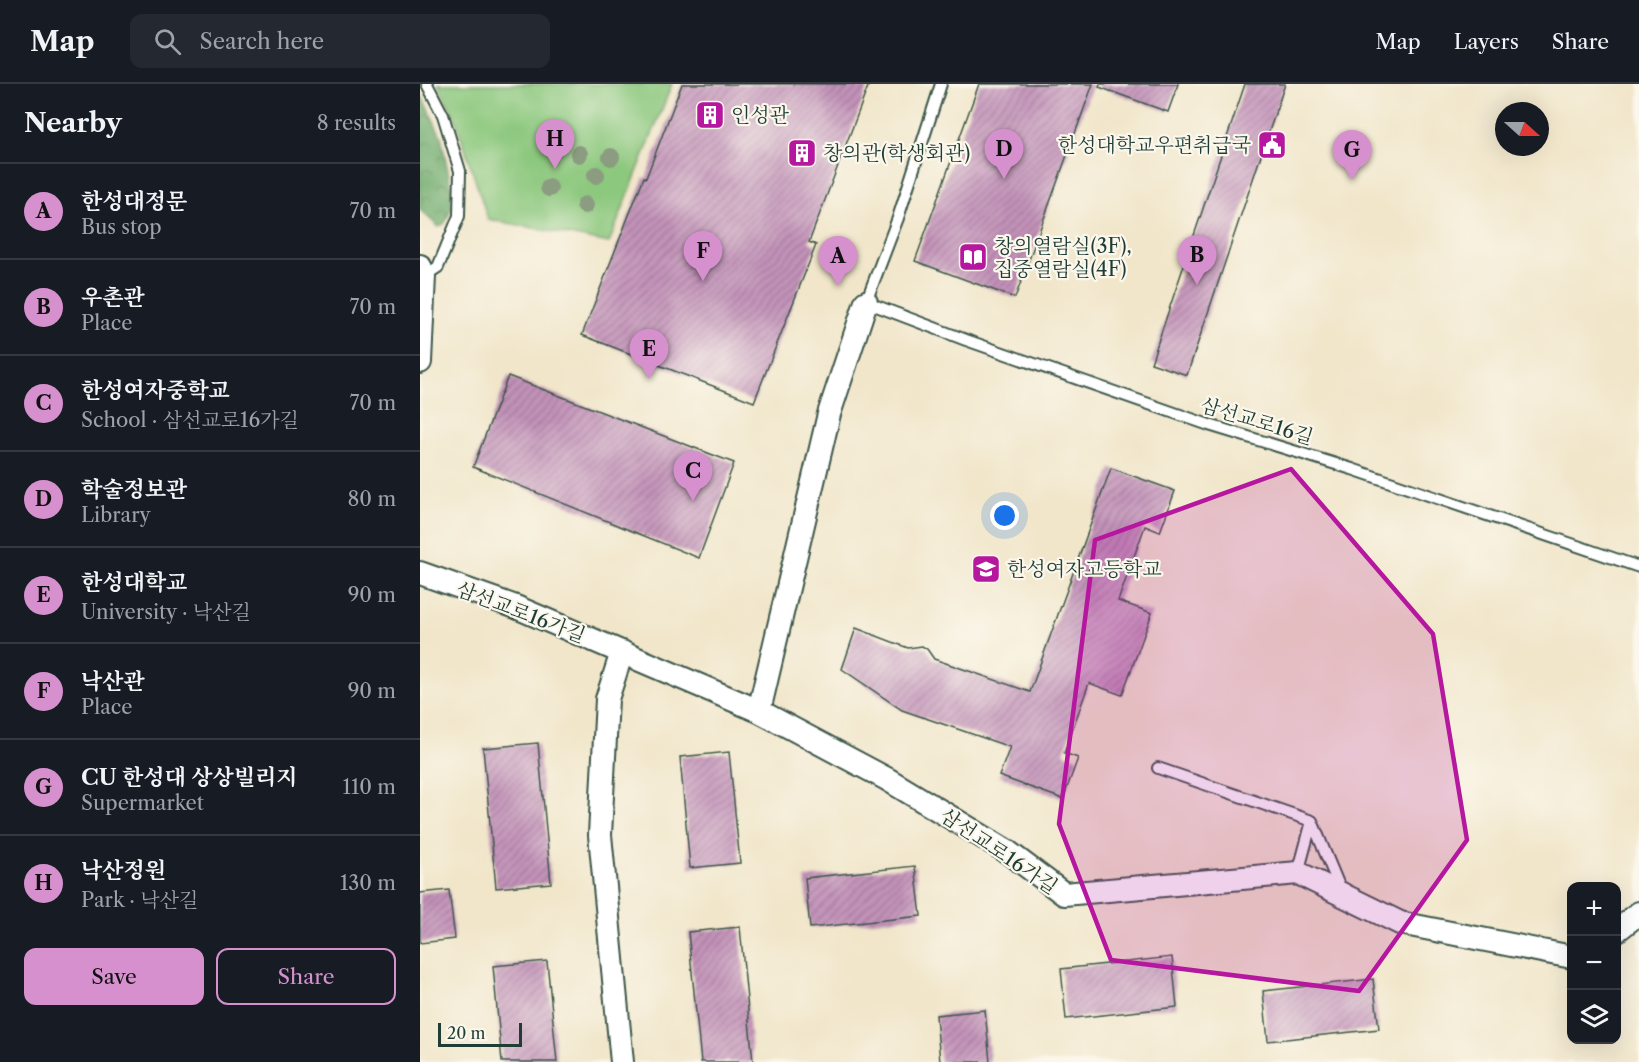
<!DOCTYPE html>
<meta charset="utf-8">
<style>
body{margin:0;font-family:"Libre Caslon Text","Noto Serif KR",serif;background:#242831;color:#f1f3f6}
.controls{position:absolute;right:18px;bottom:18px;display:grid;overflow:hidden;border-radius:12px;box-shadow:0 6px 24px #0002}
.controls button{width:54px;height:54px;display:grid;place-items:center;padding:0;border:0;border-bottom:2px solid #363941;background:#171b24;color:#f1f3f6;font:30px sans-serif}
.compass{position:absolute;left:1075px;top:18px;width:54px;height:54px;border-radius:50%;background:#171b24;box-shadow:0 6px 24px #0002;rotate:111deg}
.scale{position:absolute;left:18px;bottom:15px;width:84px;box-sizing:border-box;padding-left:6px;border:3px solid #1f3d34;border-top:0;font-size:16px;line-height:21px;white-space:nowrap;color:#1f3d34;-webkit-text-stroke:4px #fbf7ec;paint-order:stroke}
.you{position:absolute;left:585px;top:432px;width:21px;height:21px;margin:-15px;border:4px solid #fff;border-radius:50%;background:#1a73e8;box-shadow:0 0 0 9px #1a73e833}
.badge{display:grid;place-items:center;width:39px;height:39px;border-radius:50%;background:#d690ce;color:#111;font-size:20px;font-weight:700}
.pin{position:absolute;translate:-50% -50px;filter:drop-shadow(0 2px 3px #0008)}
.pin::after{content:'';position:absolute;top:32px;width:21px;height:18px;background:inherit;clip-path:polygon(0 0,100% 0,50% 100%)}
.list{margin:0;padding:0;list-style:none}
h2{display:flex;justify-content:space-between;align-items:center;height:78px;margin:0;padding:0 24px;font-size:26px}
h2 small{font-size:20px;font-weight:400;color:#9ea1a6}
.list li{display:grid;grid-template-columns:39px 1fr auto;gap:18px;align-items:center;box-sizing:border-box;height:96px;padding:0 24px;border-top:2px solid #363941}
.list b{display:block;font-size:22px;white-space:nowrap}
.list p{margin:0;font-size:20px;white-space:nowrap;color:#9ea1a6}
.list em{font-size:20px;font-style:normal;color:#9ea1a6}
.actions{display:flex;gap:12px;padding:18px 24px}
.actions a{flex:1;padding:14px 0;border:2px solid #d690ce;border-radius:12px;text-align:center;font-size:21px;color:#d690ce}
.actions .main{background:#d690ce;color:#111}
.icon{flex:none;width:33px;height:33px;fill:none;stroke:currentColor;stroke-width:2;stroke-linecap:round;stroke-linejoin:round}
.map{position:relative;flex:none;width:1219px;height:978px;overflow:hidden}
header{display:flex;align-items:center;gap:36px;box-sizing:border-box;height:84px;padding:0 30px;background:#171b24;border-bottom:2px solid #363941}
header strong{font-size:28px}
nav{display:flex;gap:33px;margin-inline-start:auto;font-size:21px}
.search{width:420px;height:54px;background:#242831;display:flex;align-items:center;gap:15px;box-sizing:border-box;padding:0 21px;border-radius:12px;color:#9ea1a6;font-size:22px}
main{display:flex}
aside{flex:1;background:#171b24}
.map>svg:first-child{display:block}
.forest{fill:url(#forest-crowns);stroke:#487450;stroke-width:1.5}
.park{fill:#8cc87e;stroke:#568259;stroke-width:1.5}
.building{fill:url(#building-hatch)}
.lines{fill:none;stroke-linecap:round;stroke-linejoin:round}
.lane-casing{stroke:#3e564a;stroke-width:14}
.street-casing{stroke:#3e564a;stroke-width:26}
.lane{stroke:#fff;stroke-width:10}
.street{stroke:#fff;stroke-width:22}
.tree{fill:#8c9c81}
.marked{fill:#b5179e;fill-opacity:0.2;stroke:#b5179e;stroke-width:4.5;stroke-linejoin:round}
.labels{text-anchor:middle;stroke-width:4.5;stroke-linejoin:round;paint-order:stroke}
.poi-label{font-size:20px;fill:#1f3d34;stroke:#fbf7ec;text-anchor:start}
.street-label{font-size:20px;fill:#1f3d34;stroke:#fbf7ec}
</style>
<header>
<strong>Map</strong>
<div class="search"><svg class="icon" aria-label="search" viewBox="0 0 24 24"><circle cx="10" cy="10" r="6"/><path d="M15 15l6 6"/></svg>Search here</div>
<nav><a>Map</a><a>Layers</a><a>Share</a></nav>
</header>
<main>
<aside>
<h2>Nearby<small>8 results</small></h2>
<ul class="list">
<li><span class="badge">A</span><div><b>한성대정문</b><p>Bus stop</p></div><em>70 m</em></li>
<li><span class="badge">B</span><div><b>우촌관</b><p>Place</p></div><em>70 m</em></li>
<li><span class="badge">C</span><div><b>한성여자중학교</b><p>School · 삼선교로16가길</p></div><em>70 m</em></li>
<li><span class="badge">D</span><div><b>학술정보관</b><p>Library</p></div><em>80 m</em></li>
<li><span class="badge">E</span><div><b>한성대학교</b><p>University · 낙산길</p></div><em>90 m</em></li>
<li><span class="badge">F</span><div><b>낙산관</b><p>Place</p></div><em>90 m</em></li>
<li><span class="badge">G</span><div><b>CU 한성대 상상빌리지</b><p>Supermarket</p></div><em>110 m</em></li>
<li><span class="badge">H</span><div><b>낙산정원</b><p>Park · 낙산길</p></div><em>130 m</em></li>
</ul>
<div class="actions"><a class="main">Save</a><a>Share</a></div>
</aside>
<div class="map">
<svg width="1219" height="978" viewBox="0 0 1219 978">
<defs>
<pattern id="forest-crowns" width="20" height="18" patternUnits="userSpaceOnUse" patternTransform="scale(1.5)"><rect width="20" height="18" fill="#71ac6d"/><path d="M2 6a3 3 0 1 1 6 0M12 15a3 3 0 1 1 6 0" fill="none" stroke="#5c8d5a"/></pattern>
<pattern id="building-hatch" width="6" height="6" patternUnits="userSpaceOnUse" patternTransform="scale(1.5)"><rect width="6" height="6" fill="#c392b9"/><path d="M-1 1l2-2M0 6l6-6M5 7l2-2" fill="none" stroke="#9e7897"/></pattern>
</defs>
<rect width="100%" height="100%" fill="#fbf7ec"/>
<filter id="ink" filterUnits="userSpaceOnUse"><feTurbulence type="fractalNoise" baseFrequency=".0167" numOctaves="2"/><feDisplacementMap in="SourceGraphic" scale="12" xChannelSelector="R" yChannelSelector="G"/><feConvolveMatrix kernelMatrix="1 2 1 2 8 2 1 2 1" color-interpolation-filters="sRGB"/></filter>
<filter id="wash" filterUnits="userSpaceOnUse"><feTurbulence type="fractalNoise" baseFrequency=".008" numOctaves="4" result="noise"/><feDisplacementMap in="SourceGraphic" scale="24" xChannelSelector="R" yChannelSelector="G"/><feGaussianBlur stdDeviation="1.35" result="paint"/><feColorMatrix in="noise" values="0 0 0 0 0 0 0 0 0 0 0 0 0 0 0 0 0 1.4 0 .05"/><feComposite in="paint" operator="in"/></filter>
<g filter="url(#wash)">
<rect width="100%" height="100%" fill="#f1e6ca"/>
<path class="forest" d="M0,8L21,52L31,102L32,123L25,139L19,143L0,126Z"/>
<path class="park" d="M18,0H252L189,159L68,135L35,34Z"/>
<g id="blocks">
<path class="building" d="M262,0H449L389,158L396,161L334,318L162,251L224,93L226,94Z
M559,0H673L595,214L495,177Z
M680,0H758L748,28L679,3Z
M825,0H865L767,291L731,279Z
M88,292L314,379L279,474L53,383Z
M691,384L755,407L740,448L725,442L698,517L732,529L702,611L669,599L644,669L658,674L643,715L579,692L590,663L482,626L422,585L436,544L488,564L502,562L507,565L514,575L610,608Z
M118,659L131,799L76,804L63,664Z
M309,668L320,779L270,784L260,673Z
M495,782L501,832L390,844L385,794Z
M29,806L35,855L0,859V809Z
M320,843L333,978H281L268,848Z
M752,873L757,923L646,935L641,885Z
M127,877L137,978H82L73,882Z
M953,895L959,945L848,957L843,907Z
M565,926L570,978H520L516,931Z"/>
</g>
</g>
<g filter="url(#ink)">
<use href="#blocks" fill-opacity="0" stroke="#3e564a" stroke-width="1.5"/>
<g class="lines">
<g class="lane-casing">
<path id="lane" d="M521,0L478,134L446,218L546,256L789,341L932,385L1219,483
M4,192L18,183L39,132L40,87L23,31L7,0
M738,684L892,737L919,802L925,805
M878,789L892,737"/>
</g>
<g class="street-casing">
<path id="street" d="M0,182L4,192L0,278
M0,489L96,523L339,627L467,695L588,768L644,810L878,789L980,839L1152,873
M202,568L187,615L180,751L202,978
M339,627L409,330L446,218
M1196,847L1219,829"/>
</g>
<use href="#lane" class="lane"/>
<use href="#street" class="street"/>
</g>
<g class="tree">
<circle cx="159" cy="70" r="9"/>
<circle cx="191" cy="73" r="9"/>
<circle cx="176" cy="91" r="9"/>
<circle cx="129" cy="104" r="9"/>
<circle cx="165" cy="121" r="9"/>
</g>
</g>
<path class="marked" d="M871,385L1013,550L1047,756L939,907L691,876L639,740L675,456Z"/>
<defs>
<g id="building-square" transform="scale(1.5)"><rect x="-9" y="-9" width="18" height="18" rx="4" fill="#b5179e" stroke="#fbf7ec"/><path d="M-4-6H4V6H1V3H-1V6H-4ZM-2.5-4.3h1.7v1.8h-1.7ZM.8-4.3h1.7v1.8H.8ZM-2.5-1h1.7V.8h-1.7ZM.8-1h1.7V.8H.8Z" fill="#fff"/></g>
<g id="civic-square" transform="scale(1.5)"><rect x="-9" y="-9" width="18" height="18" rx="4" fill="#b5179e" stroke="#fbf7ec"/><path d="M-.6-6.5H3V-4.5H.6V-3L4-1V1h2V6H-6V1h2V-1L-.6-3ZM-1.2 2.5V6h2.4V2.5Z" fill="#fff"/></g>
<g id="library-square" transform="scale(1.5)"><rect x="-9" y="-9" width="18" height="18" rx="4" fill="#b5179e" stroke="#fbf7ec"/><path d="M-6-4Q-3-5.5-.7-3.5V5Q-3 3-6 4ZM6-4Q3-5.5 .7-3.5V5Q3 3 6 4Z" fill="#fff"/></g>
<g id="school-square" transform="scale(1.5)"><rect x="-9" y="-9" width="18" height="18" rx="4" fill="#b5179e" stroke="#fbf7ec"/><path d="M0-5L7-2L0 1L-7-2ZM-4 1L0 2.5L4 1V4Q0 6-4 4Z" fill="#fff"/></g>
</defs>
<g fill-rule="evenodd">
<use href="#building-square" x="290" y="31"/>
<use href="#civic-square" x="852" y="61"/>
<use href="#building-square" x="382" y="69"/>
<use href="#library-square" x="553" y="173"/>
<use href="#school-square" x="566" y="485"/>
</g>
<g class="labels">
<g class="poi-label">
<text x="311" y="38">인성관</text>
<text x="831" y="68" text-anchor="end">한성대학교우편취급국</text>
<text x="403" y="76">창의관(학생회관)</text>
<text x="574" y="169">창의열람실(3F),<tspan x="574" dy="23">집중열람실(4F)</tspan></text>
<text x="587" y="492">한성여자고등학교</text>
</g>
<g class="street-label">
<text transform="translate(837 337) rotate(17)" y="7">삼선교로16길</text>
<text transform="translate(101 528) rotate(21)" y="7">삼선교로16가길</text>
<text transform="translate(579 767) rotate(34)" y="7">삼선교로16가길</text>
</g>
</g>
</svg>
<div class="controls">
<button>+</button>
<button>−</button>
<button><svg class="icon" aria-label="layers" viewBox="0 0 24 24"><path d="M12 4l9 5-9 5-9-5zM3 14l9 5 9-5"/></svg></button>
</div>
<svg class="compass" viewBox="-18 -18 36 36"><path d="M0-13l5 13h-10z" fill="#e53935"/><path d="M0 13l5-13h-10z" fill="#9ea1a6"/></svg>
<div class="scale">20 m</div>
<div class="you"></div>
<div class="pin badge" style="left:418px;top:202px">A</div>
<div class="pin badge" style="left:777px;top:201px">B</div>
<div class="pin badge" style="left:273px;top:417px">C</div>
<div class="pin badge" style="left:584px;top:95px">D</div>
<div class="pin badge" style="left:229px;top:295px">E</div>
<div class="pin badge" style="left:283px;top:197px">F</div>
<div class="pin badge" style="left:932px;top:96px">G</div>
<div class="pin badge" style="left:135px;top:85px">H</div>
</div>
</main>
